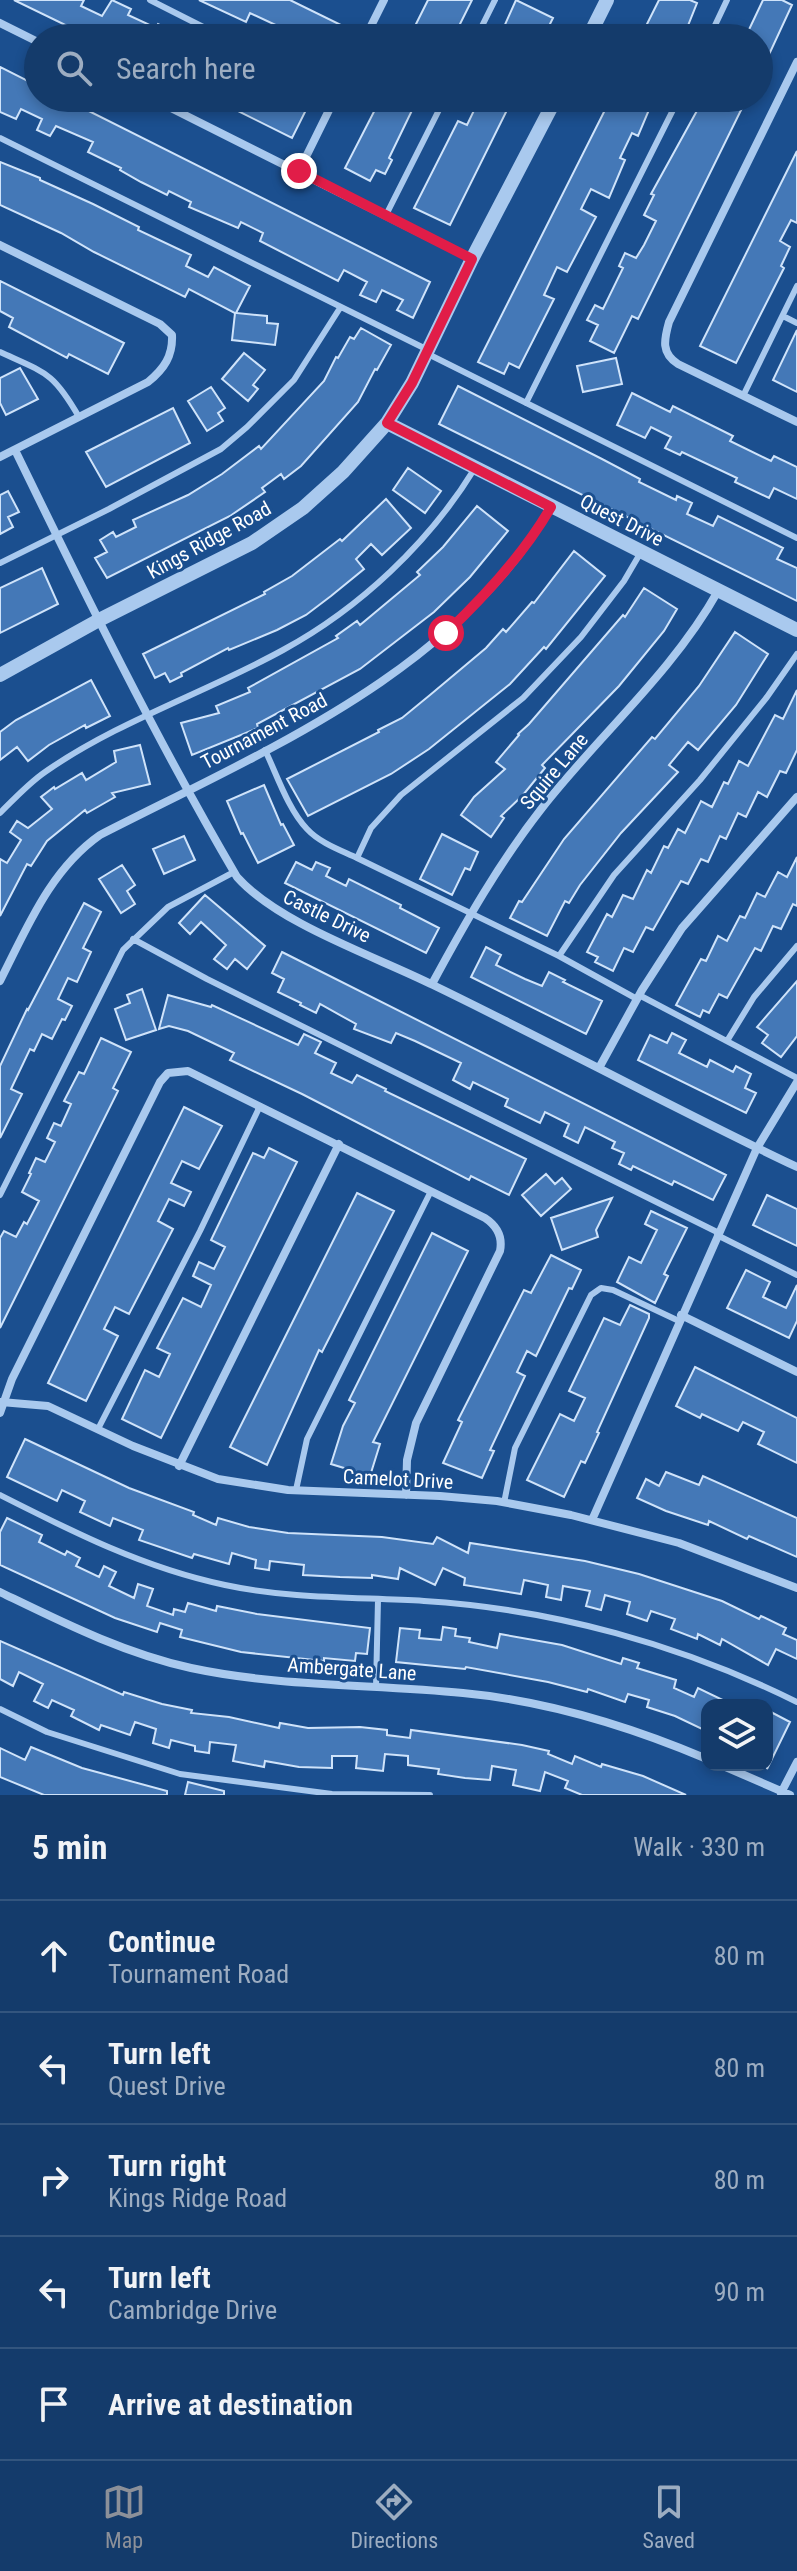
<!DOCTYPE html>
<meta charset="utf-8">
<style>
body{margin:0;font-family:"Roboto Condensed",sans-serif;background:#214673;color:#f1f3f6}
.controls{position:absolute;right:24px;bottom:24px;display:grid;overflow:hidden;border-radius:16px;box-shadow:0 4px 12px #0003}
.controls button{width:72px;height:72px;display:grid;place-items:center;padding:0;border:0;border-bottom:2px solid #33557e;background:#143b6b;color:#f1f3f6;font:40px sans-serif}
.stop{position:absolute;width:24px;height:24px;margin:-18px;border:6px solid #e11d48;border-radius:50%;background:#fff}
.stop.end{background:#e11d48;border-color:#fff;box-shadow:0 2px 8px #0008}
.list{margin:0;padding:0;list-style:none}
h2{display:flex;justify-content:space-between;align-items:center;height:104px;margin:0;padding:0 32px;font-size:34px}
h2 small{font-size:26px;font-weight:400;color:#9dadc1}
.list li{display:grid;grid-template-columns:52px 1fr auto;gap:24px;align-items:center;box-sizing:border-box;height:112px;padding:0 32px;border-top:2px solid #33557e}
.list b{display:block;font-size:30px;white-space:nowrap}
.list p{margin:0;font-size:26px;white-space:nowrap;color:#9dadc1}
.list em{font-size:26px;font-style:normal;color:#9dadc1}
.icon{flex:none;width:44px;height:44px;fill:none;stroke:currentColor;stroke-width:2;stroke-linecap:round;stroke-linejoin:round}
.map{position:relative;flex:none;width:797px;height:1795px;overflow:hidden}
.search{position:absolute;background:#143b6b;box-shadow:0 4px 12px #0003;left:24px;right:24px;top:24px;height:88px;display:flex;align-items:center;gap:20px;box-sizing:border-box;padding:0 28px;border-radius:44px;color:#9dadc1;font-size:30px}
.sheet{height:664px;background:#143b6b}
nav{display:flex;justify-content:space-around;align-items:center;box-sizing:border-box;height:112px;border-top:2px solid #33557e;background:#143b6b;font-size:22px;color:#9dadc1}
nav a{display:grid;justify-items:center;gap:4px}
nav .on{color:#8c9099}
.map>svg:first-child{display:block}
.building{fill:#4478b7;stroke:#cfe3fa;stroke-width:2}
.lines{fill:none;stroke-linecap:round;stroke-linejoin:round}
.service{stroke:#a9c9ee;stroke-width:6}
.minor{stroke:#a9c9ee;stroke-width:8}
.tertiary{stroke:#a9c9ee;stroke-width:14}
.route{stroke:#e11d48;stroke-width:10}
.labels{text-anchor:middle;stroke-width:6;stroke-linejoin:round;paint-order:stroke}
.street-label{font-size:20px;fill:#fff;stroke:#1b4f8f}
</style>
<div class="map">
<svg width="797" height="1795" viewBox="0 0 797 1795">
<rect width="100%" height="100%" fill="#1b4f8f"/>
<path class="building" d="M14,0H84L81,6L102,16L112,0L131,9L128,15L156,28L158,24L187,38H92Z
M199,0H290L345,27L340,38H274L280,27L250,13L246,22Z
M428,0H472L453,38H409Z
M516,0L553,18L543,38H499Z
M659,0H690L697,3L683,38H640Z
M763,0H782L792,5L759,76V38H745Z
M0,67L38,86V98H63L430,282L413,318L397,310L403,300L382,290L376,302L360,295L367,282L344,270L338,281L260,241L263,233L241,222L238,228L189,207L191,202L169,191L167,195L141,182L120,170L121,168L88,152L93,142L56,126L50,136L37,130L42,119L21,109L16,119L0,112Z
M235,98H296L293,103L306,110L292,138L230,107Z
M381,98H418L389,158L392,160L385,174L376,170L370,181L345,168Z
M480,98H513L450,225L414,208L458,121L467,125Z
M611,98H654L638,136L632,133L620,158L625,160L609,198L591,189L581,209L596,217L567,272L557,267L544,295L554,299L519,368L509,363L504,374L478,362Z
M704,98H747L638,319L632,316L614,353L590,341L598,325L587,320L595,305L603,309L623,268L619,266L625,253L636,258L644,245L656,221L644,215L654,195L651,194Z
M797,151V223L791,220L780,241L790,247L781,266L784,268L736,363L700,346Z
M0,162L40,178V180L93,204L139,227L138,230L191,255L186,266L208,277L214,267L250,286L236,313L267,316V323L278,324L275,345L232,340L235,313L189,289L185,297L94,252L61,233L0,205Z
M0,281L124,343L108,374L69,354L67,358L9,327L13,318L0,311Z
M361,328L391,345L377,370L375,369L358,402L301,466L284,479L281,474L262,488L265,492L230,516L107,578L95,558L107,552L100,540L113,532L116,537L136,527L133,520L188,495L222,474L259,446L261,449L324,381L336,357L338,358L350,337L354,339Z
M797,330V392L773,380Z
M244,353L265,370L253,385L258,389L248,401L222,379Z
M616,358L622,384L583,392L577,366Z
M20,368L38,399L6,415L0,403V378Z
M458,386L602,459L640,479L639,482L676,500L677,496L692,503L687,514L713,526L718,516L783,548L777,559L797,568V601L439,424Z
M211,387L225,408L218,413L223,421L207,431L188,401Z
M632,393L670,412L673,406L733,436L730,441L771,461L774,456L797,467V499L774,488L769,498L735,482L737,478L682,452L680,455L665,448L671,437L651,427L645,438L617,425Z
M173,408L190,443L106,487L86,452Z
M408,468L441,491L425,513L393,490Z
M8,491L19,512L8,517L13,527L0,534V495Z
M386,499L411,528L382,555L371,544L356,559L364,569L331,596L306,615L277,630L229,650L228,648L181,673L182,676L170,682L165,673L155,678L143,654L265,594L264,592L292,576L340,539L342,541Z
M477,506L508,531L470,577L434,612L360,669L257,724L258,728L192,755L181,723L219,713L216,706L250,692L248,688L338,638L336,636L357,621L360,625L420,575L417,572L443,547Z
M574,551L605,576L546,649L544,647L510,684L429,749L391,774L308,816L287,779L379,732L378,730L402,718L430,695L486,648L503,629L506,632L532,602L534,603Z
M42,568L58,604L0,633V588Z
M644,588L677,609L664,631L619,686L542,765L545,768L523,795L501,816L504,818L491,837L461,815L474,797L505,769L496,762L519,735L518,734L529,724L623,615L625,617Z
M735,632L768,654L736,705L698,750L688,742L669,765L678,772L621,833L580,885L569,903L565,901L547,936L510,918L519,901L522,902L564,839L652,737L655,739L699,686Z
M91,680L110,716L86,728L85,725L49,745L28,761L17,747L0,760V732L16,720Z
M797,690V750L786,773L780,771L767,797L758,792L746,817L738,813L726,839L720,836L708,862L701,859L688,884L681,881L653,930L646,927L633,952L624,948L613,971L595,962L598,957L587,952L607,914L612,917L623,895L633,899L647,870L651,873L664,846L668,848L678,829L685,833L701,801L712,807L724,782L728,784L739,761L748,766L775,715L783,719Z
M140,745L150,784L112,793L115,797L87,813L85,810L47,841L31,866L27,864L0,916V859L7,863L21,840L10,832L17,821L28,828L52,809L41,797L54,787L55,789L82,773L86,780L116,762L114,751Z
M264,785L281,825L283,824L294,845L258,863L243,833L241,834L227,801Z
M442,834L478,852L470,870L465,868L452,895L420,879Z
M184,836L195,860L164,874L153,849Z
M797,857V906L793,904L781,929L773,926L761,951L755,948L727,998L719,994L709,1013L703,1010L700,1017L676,1005L701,959L706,961L718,936L727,941L740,916L745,918L757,893L765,897L778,872L787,877Z
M296,862L312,870L316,862L330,868L326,876L346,886L349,879L401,905L400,908L439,928L426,953L285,883Z
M122,865L135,885L127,891L135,904L121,913L99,879Z
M205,895L265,946L247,969L235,959L227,969L214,959L226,945L201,922L190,934L179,923Z
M84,903L101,912L83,948L91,952L77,982L68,978L58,999L72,1006L65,1020L62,1019L52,1039L42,1034L34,1051L30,1049L11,1089L22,1094L0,1138V1066L27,1009L28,1010Z
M486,947L501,955L496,965L525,979L542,986L549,972L565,980L563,982L602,1001L586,1034L471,977Z
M282,952L726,1175L713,1200L674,1181L672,1185L633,1166L631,1170L619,1164L624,1153L612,1148L615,1142L585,1127L578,1143L564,1136L569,1124L545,1112L540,1123L505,1106L508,1099L473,1082L470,1089L453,1080L461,1063L415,1041L396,1033L391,1043L354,1029L356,1024L320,1004L316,1013L300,1005L301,1003L278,992L284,979L272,973Z
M797,981V1036L781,1057L762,1043L768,1035L757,1027Z
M142,989L156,1030L126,1040L115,1009L130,1003L127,995Z
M168,995L211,1007L212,1005L298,1045L304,1034L321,1042L315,1053L336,1063L331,1073L352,1083L357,1075L386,1089L385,1091L526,1159L509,1195L471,1176L469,1180L302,1094L230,1060L234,1053L188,1031L169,1026L159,1029Z
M672,1033L686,1040L679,1053L707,1067L710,1060L733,1072L736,1066L751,1074L745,1088L756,1093L746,1113L638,1060L650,1035L667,1043Z
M101,1038L131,1052L113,1088L118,1091L0,1328V1238L4,1231L16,1237L24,1222L27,1224L39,1201L22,1192L31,1174L29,1173L36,1158L45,1162L55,1142L47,1138L54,1123L61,1126L71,1104L64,1101L79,1072L84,1074Z
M184,1107L222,1126L199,1169L182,1161L171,1183L191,1192L184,1206L169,1199L158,1221L173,1229L129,1314L115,1307L104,1329L118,1336L86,1401L48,1383Z
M269,1148L297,1162L161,1438L122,1419L145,1370L159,1377L170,1354L157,1348L183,1298L201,1307L211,1285L193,1276L199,1262L214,1269L225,1247L211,1240L253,1153L264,1158Z
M546,1174L555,1184L562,1178L571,1189L541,1216L522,1195Z
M357,1193L394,1211L322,1352L319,1350L267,1465L230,1447Z
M767,1195L797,1209V1246L753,1225Z
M612,1198L596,1230L598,1237L562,1250L551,1218Z
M651,1211L687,1228L664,1274L668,1276L655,1303L617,1282L629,1257L641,1263L657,1230L645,1224Z
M432,1233L468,1251L373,1442L380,1444L370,1476L331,1464L343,1426L355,1403L349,1400Z
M551,1255L581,1270L572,1289L569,1288L536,1356L527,1351L517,1372L525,1376L490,1450L494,1451L482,1478L443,1463L462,1422L458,1420L524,1290L531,1293Z
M746,1270L770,1282L763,1297L786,1308L797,1285V1321L789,1338L727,1308Z
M630,1305L649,1314V1318L597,1432L599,1433L585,1463L581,1461L564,1497L527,1480L560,1414L574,1421L585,1398L569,1391L604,1318L620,1325Z
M695,1367L797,1418V1463L758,1444L764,1432L743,1422L738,1431L702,1414L700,1418L676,1406Z
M25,1439L129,1488L194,1512L193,1515L216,1525L218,1518L249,1527L288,1533L382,1537L433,1544L437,1537L468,1553L470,1543L585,1561L639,1574L722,1601L759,1619L761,1616L786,1628L783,1634L797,1640V1659L776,1649L768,1665L722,1639L720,1645L698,1634L697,1639L671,1629L675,1619L651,1611L647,1621L627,1614L630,1602L605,1595L601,1610L586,1606L590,1591L563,1586L561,1600L546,1597L548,1585L524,1580L521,1594L464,1585L465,1578L443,1568L435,1585L400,1568L398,1579L372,1575V1578L340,1577L303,1575L304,1565L270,1561L269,1570L255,1568L256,1560L232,1553L229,1564L194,1554L192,1558L139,1540L143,1530L113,1518L110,1526L80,1512L85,1501L62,1490L57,1501L7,1477Z
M666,1472L699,1485L703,1476L797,1518V1557L749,1536L747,1539L709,1521L708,1525L666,1511L637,1498L646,1479L659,1486Z
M7,1518L42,1535L39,1542L65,1555L67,1551L80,1558L76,1566L99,1577L104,1566L116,1572L109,1586L134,1598L138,1584L153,1589L147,1606L173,1615L174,1609L185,1612L188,1603L216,1611L217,1606L257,1614L370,1628L367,1654L356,1653L355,1661L324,1658V1661L241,1652L180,1637L182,1630L160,1623L157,1632L115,1618L0,1565V1532Z
M443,1627L456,1629L455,1636L470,1638L469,1642L497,1648L500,1634L562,1645L621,1664L623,1658L639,1663L637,1668L676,1680L674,1688L694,1697L698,1688L733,1705H707V1718L702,1729L675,1716L647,1707L649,1700L628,1694L625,1702L588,1689L587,1692L548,1682L466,1667L465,1669L396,1662L400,1628L420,1630L419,1638L441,1640Z
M0,1641L123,1695L124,1692L162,1704L192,1710L191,1713L229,1717L279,1728L280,1723L308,1728L360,1727L387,1730V1735L410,1738L411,1730L522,1745L549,1751L548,1754L572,1764L575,1756L601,1767L602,1764L643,1776L686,1795H582L565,1788L568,1781L545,1772L540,1791L513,1785L516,1770L492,1766L490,1780L465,1778L438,1774L439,1769L408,1765V1756L385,1754L383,1771L356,1768L357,1756H332V1768L299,1767L265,1761L264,1767L233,1761L236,1745L210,1742L209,1753L195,1751V1746L171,1740L169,1748L153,1743L156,1729L135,1722L130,1735L101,1725L99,1730L71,1716L74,1710L52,1700L48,1708L34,1701L43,1684L19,1672L13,1686L0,1679Z
M767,1710L790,1722L767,1769Z
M31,1747L82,1768L167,1791V1795H44L0,1777V1748L25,1760Z
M188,1782L224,1791V1795H185Z"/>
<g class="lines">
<path class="service" d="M150,0L225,38
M476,38L495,0
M709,38L727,0
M0,138L428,350
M386,215L445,98
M783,316L797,323
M0,352C46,373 53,372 79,417
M428,354L797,538
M743,396L797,286
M526,403L679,98
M0,563L109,509L221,449L247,427L294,380L340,308
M265,750C277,775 288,809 307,829C320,843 340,850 357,858L371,828L401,795L523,698L581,637L624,581L641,552
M0,813C14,799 29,783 45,772C118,721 205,693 283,650C360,608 429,543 475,468
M357,858L559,956L614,875L700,780L767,697L797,654
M133,939L207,979L719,1233
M559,956L637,999
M639,995L797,1078
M727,1041L754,997L797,946
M0,1195L123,950L168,907L234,872
M717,1235L797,1275
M98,1429L200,1231L260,1106
M296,1490L307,1439L431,1191
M0,1495C73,1532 144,1568 225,1585C290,1599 358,1597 424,1601C553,1609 682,1645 797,1702
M504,1503L515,1448L591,1295L601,1288L613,1290L679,1321
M376,1687L378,1600
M0,1709L47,1732L180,1774L332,1794L430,1795"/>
<path class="minor" d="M0,23L38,42
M365,38L384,0
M797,62L669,322C664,340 661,353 678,364L797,422
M151,98L472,259
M299,171L335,98
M0,245L160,324L172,335C173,356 164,369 148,382L0,457
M15,450C85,594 156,739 237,877C279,924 375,956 433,985C555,1044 674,1109 797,1167
M0,981C27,928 50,870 100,835C264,751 455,673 551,507
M432,984C465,923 499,863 542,808C599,735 672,673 718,591
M599,1068L642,990L682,928L797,797
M681,1315L797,1372
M1,1402L48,1406L133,1446L218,1479L288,1490L440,1496L497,1501L571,1515L679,1543L797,1588
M0,1413L12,1379L160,1082L168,1073L188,1071L485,1218C497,1226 503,1236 500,1251L416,1423L407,1460L406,1495
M179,1466L339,1144
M592,1520L757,1148L797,1082
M0,1592C62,1622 123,1653 191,1668C280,1687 372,1684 463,1693C548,1701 629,1726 707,1759
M721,1765L790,1795
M781,1793L797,1762"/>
<path class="tertiary" d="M588,38L607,0
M387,423L797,630
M0,675L99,620L252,543L303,508L343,472L387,423L412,383L472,259L556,98"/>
</g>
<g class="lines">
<path class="route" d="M299,171L472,259L412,383L387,423L551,507C524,554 486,595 446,633"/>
</g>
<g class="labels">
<g class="street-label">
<text transform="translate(622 520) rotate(27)" y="7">Quest Drive</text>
<text transform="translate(209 540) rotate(-29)" y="7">Kings Ridge Road</text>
<text transform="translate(264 731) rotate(-28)" y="7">Tournament Road</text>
<text transform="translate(554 771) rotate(-50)" y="7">Squire Lane</text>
<text transform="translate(327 916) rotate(26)" y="7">Castle Drive</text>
<text transform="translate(398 1479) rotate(3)" y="7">Camelot Drive</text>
<text transform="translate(352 1669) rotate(4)" y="7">Ambergate Lane</text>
</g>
</g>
</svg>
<div class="controls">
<button><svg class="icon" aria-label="layers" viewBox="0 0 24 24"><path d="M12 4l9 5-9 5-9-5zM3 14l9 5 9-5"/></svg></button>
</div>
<div class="stop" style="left:446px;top:633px"></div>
<div class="stop end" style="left:299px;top:171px"></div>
<div class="search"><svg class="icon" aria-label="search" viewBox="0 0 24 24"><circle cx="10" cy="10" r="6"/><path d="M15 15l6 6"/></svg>Search here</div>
</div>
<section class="sheet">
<h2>5 min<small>Walk · 330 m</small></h2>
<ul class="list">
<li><svg class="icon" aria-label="ahead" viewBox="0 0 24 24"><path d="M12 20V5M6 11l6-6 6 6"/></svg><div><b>Continue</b><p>Tournament Road</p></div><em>80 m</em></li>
<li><svg class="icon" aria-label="left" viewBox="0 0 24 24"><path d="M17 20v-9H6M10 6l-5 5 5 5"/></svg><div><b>Turn left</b><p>Quest Drive</p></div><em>80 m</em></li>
<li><svg class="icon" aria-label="right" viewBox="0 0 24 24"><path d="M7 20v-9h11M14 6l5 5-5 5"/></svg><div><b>Turn right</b><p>Kings Ridge Road</p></div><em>80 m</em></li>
<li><svg class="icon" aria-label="left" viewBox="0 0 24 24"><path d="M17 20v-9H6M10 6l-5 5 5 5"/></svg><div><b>Turn left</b><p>Cambridge Drive</p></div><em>90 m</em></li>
<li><svg class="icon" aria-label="arrive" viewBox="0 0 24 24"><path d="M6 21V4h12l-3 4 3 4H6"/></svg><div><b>Arrive at destination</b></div></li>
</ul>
</section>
<nav>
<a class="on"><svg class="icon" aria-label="map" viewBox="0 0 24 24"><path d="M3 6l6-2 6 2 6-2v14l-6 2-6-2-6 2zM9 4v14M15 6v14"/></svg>Map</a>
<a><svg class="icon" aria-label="directions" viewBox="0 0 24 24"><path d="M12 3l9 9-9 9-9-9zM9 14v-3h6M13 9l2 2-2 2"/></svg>Directions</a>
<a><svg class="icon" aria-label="saved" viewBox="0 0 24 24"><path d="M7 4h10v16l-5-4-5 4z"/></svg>Saved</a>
</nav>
